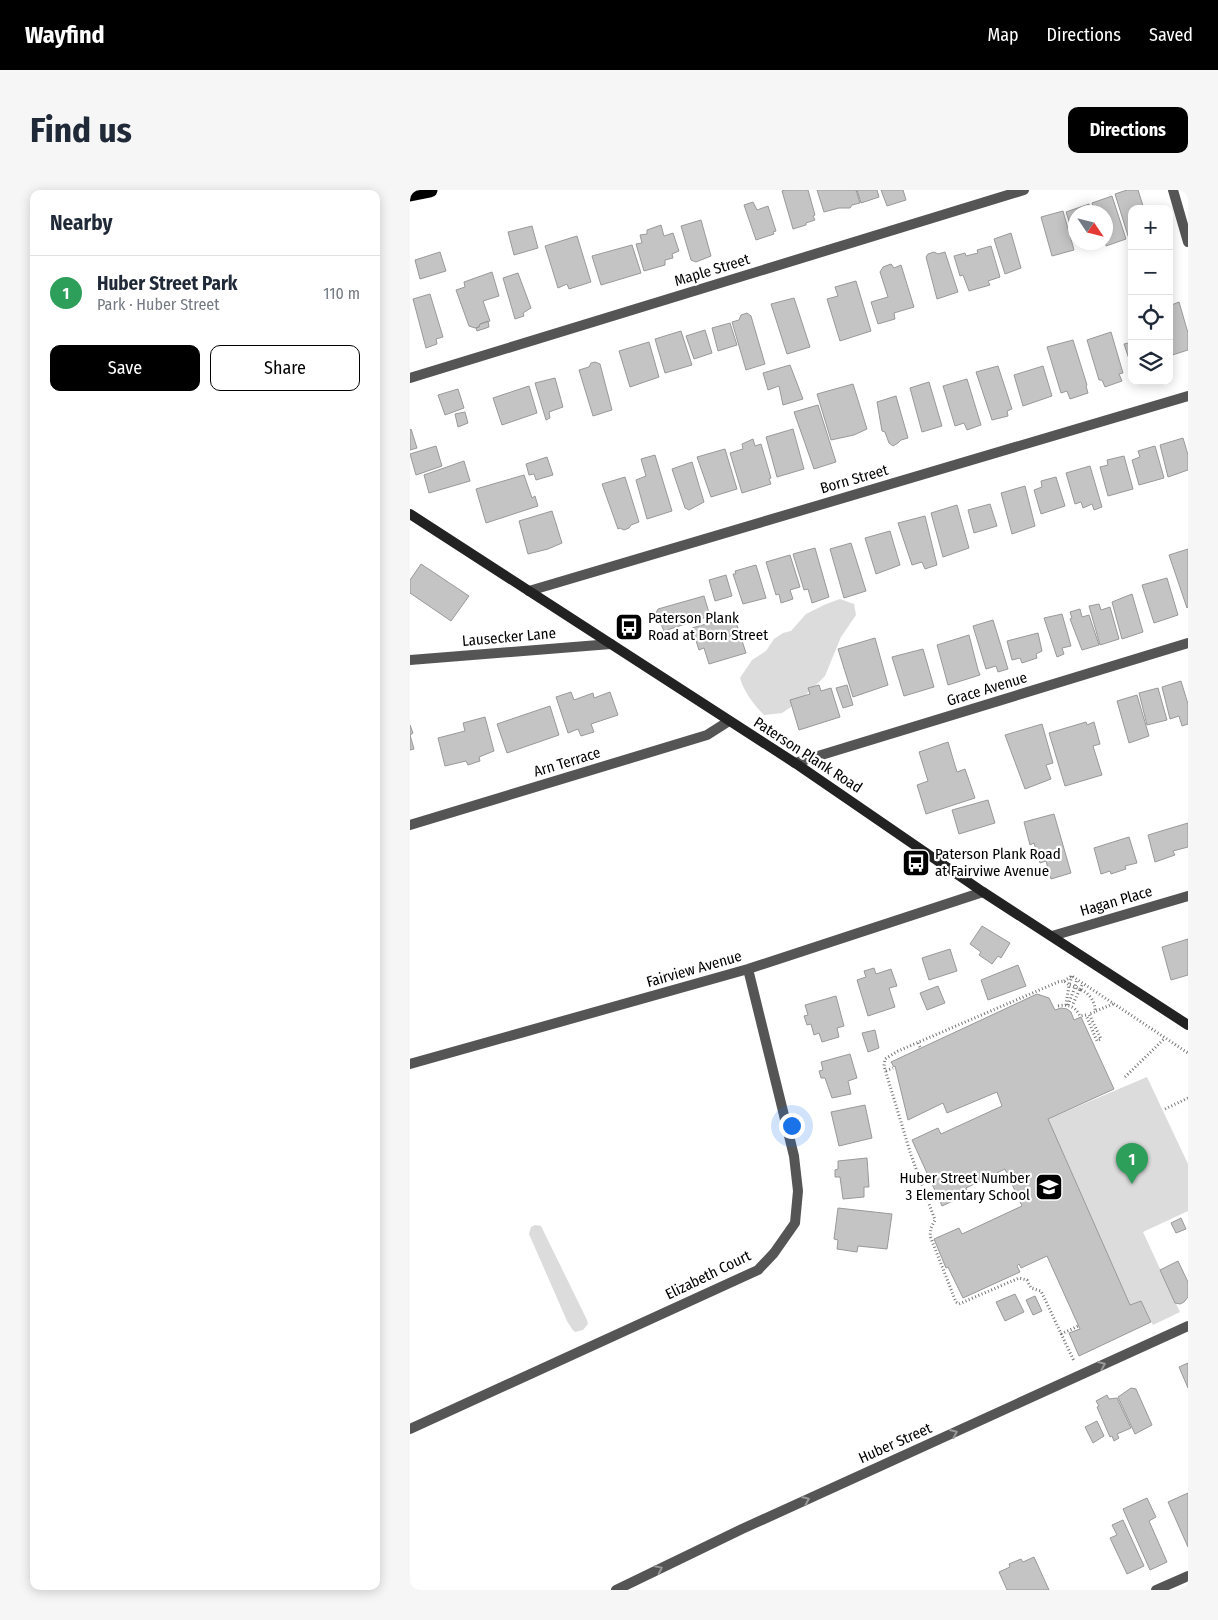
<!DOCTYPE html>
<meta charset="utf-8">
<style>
body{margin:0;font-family:"Fira Sans Condensed",sans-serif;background:#f6f6f7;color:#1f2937}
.controls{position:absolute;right:15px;top:15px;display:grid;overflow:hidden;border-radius:10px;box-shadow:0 2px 12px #0003}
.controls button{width:45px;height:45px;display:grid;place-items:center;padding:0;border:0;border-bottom:1px solid #e0e1e3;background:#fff;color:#1f2937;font:25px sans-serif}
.compass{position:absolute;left:658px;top:15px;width:45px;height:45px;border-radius:50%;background:#fff;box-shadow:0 2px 12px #0003;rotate:125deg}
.you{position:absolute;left:381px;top:935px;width:18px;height:18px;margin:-12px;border:4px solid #fff;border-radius:50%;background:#1a73e8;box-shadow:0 0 0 8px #1a73e833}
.badge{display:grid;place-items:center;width:32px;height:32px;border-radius:50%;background:#000;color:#fff;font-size:16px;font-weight:700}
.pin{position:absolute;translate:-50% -41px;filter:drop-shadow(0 1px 2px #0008)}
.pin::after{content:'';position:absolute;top:26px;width:18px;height:15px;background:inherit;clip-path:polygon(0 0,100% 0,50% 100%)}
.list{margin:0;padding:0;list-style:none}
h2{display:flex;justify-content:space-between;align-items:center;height:65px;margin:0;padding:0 20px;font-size:21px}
h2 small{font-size:16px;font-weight:400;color:#747a83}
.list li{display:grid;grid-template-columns:32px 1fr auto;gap:15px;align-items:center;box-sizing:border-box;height:75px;padding:0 20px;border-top:1px solid #e0e1e3}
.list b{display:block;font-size:19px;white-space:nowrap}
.list p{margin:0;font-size:16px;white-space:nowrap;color:#747a83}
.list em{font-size:16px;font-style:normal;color:#747a83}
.actions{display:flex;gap:10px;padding:15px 20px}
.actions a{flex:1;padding:11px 0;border:1px solid #000;border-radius:10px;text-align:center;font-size:18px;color:#000}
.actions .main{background:#000;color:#fff}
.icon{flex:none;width:28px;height:28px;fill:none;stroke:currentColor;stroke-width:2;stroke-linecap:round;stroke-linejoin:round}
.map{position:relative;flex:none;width:778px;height:1400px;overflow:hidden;border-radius:10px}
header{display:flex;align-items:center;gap:30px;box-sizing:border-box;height:70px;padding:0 25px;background:#000;color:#fff}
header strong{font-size:24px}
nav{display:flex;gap:28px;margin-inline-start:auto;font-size:18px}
.intro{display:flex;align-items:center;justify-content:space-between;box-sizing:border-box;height:120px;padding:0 30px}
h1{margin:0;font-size:35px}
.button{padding:12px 22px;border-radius:10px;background:#000;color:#fff;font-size:18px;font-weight:700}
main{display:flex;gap:30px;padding:0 30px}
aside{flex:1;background:#fff;border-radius:10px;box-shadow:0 2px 12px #0003}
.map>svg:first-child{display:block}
.green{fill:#dcdcdc}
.building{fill:#c4c4c4;stroke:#999}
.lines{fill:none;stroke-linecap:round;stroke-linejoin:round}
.path{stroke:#777;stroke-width:3;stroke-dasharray:1 2.5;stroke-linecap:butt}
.street{stroke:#555;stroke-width:10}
.secondary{stroke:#222;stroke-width:10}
.highway{stroke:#000;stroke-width:15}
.oneway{stroke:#999}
.labels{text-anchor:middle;stroke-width:4.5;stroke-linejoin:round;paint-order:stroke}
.street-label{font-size:15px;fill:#000;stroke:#fff}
.poi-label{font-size:15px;fill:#000;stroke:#fff;text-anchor:start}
</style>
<header>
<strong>Wayfind</strong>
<nav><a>Map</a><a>Directions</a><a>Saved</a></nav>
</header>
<div class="intro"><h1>Find us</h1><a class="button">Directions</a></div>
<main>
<aside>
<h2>Nearby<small></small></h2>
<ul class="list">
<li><span class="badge" style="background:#2e9e5b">1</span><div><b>Huber Street Park</b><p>Park · Huber Street</p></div><em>110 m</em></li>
</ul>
<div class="actions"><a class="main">Save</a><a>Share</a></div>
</aside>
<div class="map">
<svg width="778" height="1400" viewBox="0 0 778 1400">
<rect width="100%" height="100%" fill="#fff"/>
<path class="green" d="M430,409L444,414L446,425L431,447L415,486L409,492L387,513L372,523L354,525C344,515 334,502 330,488L342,470L356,461L364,449L373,443L381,441L396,424L416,414Z
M737,887L778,974V1021L733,1042L770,1122L743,1135L731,1111L720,1115L638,929Z
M125,1035L131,1036L177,1130L178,1134L173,1140L165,1142L162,1139L157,1131L119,1044L121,1037Z"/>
<path class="building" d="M375,0H398L405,25L403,26L405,30L396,33V35L383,39L372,1Z
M407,0H446L450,13L442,15L440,18H429L414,22Z
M447,0H467L469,7L451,13Z
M471,0H493L496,10L477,16Z
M717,0H728L734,19H722V48L719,49L705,4Z
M702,6L716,49L696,56V22H685L682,13Z
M343,12L347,20L358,16L366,41L363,42L364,44L346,50L334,15Z
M679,14L682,22H666V52L656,22Z
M653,21L664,60L642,66L631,27Z
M291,30L301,66L286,72L281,70L271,36Z
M251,35L254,46L263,43L269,61L262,64L263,68L255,70V75L234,81L226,54L232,53L230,45L237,44V40Z
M122,36L128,58L104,65L98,42Z
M601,43L611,78L595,84L584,49Z
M167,46L181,92L159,99L157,94L148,98L135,56Z
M222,55L231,83L191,95L182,66Z
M581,56L590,87L578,91L580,95L559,101L553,85L550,86L544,66L555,63L556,66L568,63L567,60Z
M30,62L36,81L10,89L5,70Z
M524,62L528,64L535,62L548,102L527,109L516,67L518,64Z
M481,74L484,78L491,75L504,117L484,123L485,129L468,134L461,112L478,107L470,82L473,77Z
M82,82L89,106L73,111L80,131L70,134L69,137L65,138L59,136L46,100L55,97L54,92Z
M108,83L121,118L113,123L114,126L105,129L93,88Z
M446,91L461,141L430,151L417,109L428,106L425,97Z
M20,104L33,147L26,149L27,154L16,158L3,109Z
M384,108L400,157L377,164L361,114Z
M769,112L778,143V160L759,166V116Z
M337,123L341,126L355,174L336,180L322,132L329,130L331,125Z
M78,131L79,137L67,141L66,138L69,137L70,134Z
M320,133L327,155L308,161L302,138Z
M295,140L302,163L284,169L276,146Z
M271,141L282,175L255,183L245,149Z
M701,142L713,183L709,184L712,191L695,197L692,190H689L677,150Z
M663,150L677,195L676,196L678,203L660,209L657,201L651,203L637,157Z
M239,152L249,187L220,197L209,161Z
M722,152V178L714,154Z
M185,172L190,174L202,220L183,226L169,180L179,177L181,173Z
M380,175L393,209L373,215L369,196L358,200L353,183Z
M588,176L602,219L597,221L598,226L582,230L566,182Z
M633,176L642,206L613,216L604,185Z
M145,188L153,217L139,222L140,228L136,230L125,193Z
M557,189L571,235L557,240L554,233L545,236L533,196Z
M519,192L532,236L512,242L500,198Z
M443,194L457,239L444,245L421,250L407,204Z
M119,196L127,223L92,235L83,208Z
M48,199L54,218L35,225L28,205Z
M486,206L498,248L491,250L488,253L483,256L479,253L475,242L472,241L467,212Z
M408,215L426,272L404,279L384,222Z
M55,222L58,233L48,237L45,224Z
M1,239L7,258L0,260V240Z
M383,239L394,279L367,287L356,247Z
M773,248L778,265V280L758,287L750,255Z
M343,249L345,256L351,254L361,288L359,289L361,294L332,303L320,263L333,259L332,254Z
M26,256L32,276L6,285L0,264Z
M745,256L754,288L729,295L722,270L730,267L728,261Z
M315,259L327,299L301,307L287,267Z
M245,265L262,321L237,329L226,290L236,286L231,269Z
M714,266L723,299L698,306L690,277L698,275L697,270Z
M137,267L143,285L126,290L124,284L119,285L116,274Z
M54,271L60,291L19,303L14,285Z
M282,272L294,312L279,320L275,318L262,279Z
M680,276L692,317L684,320L682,314L673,318L671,312L665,314L656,283Z
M114,285L122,308L125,306L128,316L76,333L66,299Z
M215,287L229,332L221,335L219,338L214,340L210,338L208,339L192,294Z
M646,287L655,316L631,324L624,300L632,297L631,291Z
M615,296L625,336L602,344L591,303Z
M580,314L587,336L564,343L558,320Z
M547,315L559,358L533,367L521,323Z
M142,321L152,353L138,359L118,364L109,331Z
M515,326L527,375L515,379L512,372L502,375L488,333Z
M480,341L490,375L466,384L455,348Z
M441,353L456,401L434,408L420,359Z
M405,358L419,407L402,413L398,399L394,400L383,364Z
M778,359V417L777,418L759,365Z
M380,365L390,397L380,400L383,409L371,413L369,404L366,405L356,372Z
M11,374L59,406L41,431L0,403V390Z
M346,375L356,408L333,414L323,384H326L325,381Z
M316,385L322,406L305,411L299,390Z
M757,388L768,425L744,433L732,395Z
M722,404L733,442L712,449L702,412Z
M294,406L300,426L254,441L246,423L248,419Z
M689,414L691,420L700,417L709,449L690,455L679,416Z
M670,419L672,427L679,425L689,455L672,460L660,429L662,428L660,422Z
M652,424L661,456L652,458L654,464L647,467L634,428Z
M324,426L336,463L299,474L294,458L289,460L282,438Z
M583,430L598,479L588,482L586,476L576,479L563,436Z
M628,443L632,461L626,464L627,468L612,473L610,468L602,470L597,451Z
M559,445L568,480L570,485L538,495L527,455Z
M465,448L478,495L443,507L428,459Z
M513,459L524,497L494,506L482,467Z
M771,491L778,514V534L772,536L769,526L760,529L752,497Z
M409,495L411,501L421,498L430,527L389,540L380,510L400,504L398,498Z
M437,495L443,515L433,518L426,498Z
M748,498L757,530L737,535L729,503Z
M161,502L164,510L183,503L184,508L200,502L208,525L181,534L184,542L171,546L168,539L158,543L146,507Z
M727,505L739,546L719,553L707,511Z
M140,516L149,545L97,563L87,534Z
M75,527L84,561L69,567L70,571L58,575L56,571L35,576L28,548L55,541L53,533Z
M676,532L677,535L684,532L690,554L683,556L692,585L655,596L639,543Z
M632,534L643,573L636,575L641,589L615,599L595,545Z
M0,535L3,543L0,545L4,559L0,560Z
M538,552L547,582L555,579L565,608L516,624L507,595L518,591L509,562Z
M578,610L585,633L549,644L542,620Z
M644,624L661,683L641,689L636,671L630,673L624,653L620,655L614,632Z
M778,633V657L763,661L765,665L745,672L738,645Z
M719,647L727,673L715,676L716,679L701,684L700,681L691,684L684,658Z
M572,736L600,753L591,768L588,766L582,774L569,765L571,762L560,754Z
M778,749V785L761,790L752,757Z
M540,759L547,781L519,790L512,768Z
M608,775L616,796L578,810L571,790Z
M464,778L466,784L481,779L487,796L479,798L485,817L458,826L447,790L456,787L454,781Z
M528,796L535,813L517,820L510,803Z
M627,804L639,808L645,820L651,818L657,819L661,822L664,830L671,827L704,899L638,929L720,1115L731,1111L741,1132L669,1166L659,1143L670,1139L637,1066L611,1078L609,1074L607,1076L610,1082L553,1108L538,1077L536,1078L524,1049L549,1038L552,1044L612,1016L595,979L556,998L558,1004L532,1016L502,950L528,938L531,944L592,916L587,902L537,923L533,913L498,930L485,876L484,877L481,872Z
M426,806L434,836L427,838L429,847L412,852L409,843L404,845L401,834L397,835L394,826L398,825L395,815Z
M465,840L469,858L458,862L452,843Z
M440,864L447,888L438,891L441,904L422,908L415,888H411L409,881L413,880L411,872Z
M455,915L462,948L429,956L421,922Z
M457,968L459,997H454V1007L433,1009L430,987H425V980L428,979V971Z
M428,1018L482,1024L477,1059L448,1056L447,1062L427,1059L428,1050L424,1049Z
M771,1028L776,1039L766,1043L761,1033Z
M768,1071L778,1092V1107L774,1112L770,1114L765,1113L750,1080Z
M605,1104L614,1122L595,1131L586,1112Z
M625,1106L632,1121L623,1125L616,1110Z
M778,1173V1198L769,1177Z
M721,1198L726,1199L742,1235L725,1244L708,1207Z
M697,1205L699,1209L707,1208L721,1238L707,1244L709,1248L704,1251L702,1246L700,1247L687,1217L689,1216L686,1211Z
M687,1231L694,1246L683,1253L675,1237Z
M778,1303V1357L758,1312Z
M737,1308L746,1327L739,1331L757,1372L740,1380L713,1319Z
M713,1330L734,1376L717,1384L700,1348L707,1345L702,1335Z
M624,1367L639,1400H597L589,1382L600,1377L599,1374L611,1369L613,1372Z"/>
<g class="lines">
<path class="path" d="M662,786L659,795L654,791L648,792L488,861L475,869L474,876L501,965L525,1030L521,1038L520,1046L546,1112L549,1114L609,1088L617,1090L621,1098L631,1101L664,1171
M654,791L662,786L778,863
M656,815L659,795L665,797L667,789
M658,815L665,797L670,799L673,793
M648,816C658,814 665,816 670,826L676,825L687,851L691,849L679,824L685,822C686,812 679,803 670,799L662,816
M686,821L703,814
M508,853L510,857
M476,881L483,878
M715,887L755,848
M755,919L778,908
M651,1144L668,1136"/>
<path class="street" d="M763,0L778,52
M0,188L614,0
M119,401L778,206
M0,470L201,454
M385,573L778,453
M0,635L297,545L319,531
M642,746L778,706
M0,874L338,779L573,702
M0,1239L348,1080L364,1063L385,1033L388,1001L384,966L338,779
M206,1400L332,1339L778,1136
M746,1400L778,1386"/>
<path class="secondary" d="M0,324L385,573L573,702L778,835"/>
<path class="highway" d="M0,4L20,0"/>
</g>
<defs><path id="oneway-chevron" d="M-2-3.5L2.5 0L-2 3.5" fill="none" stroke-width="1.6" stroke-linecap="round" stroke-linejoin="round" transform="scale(1.25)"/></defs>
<g class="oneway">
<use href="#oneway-chevron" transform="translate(692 1175) rotate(-24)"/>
<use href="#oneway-chevron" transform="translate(544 1243) rotate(-24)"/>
<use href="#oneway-chevron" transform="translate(396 1310) rotate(-24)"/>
<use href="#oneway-chevron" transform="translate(249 1379) rotate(-26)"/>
</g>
<defs>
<g id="bus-square" transform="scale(1.4375)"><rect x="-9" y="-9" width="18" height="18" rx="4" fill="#000" stroke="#fff"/><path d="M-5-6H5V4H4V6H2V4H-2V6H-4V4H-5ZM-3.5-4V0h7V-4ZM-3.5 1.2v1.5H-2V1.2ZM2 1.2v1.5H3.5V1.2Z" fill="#fff"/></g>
<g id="school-square" transform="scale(1.4375)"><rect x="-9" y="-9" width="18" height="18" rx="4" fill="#000" stroke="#fff"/><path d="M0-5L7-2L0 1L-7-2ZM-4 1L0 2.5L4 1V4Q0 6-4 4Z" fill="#fff"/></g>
</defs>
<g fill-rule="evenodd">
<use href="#bus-square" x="219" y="437"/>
<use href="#bus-square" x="506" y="673"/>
<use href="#school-square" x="639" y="997"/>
</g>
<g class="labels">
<g class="street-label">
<text transform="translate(302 80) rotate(-17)" y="5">Maple Street</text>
<text transform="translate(444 289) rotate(-16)" y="5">Born Street</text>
<text transform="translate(99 447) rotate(-5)" y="5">Lausecker Lane</text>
<text transform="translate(577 499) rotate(-17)" y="5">Grace Avenue</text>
<text transform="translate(398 565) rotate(33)" y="5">Paterson Plank Road</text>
<text transform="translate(157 572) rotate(-17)" y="5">Arn Terrace</text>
<text transform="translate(706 711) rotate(-16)" y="5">Hagan Place</text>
<text transform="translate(284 779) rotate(-16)" y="5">Fairview Avenue</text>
<text transform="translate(298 1085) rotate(-26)" y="5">Elizabeth Court</text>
<text transform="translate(485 1253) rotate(-24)" y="5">Huber Street</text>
</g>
<g class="poi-label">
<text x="238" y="433">Paterson Plank<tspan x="238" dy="17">Road at Born Street</tspan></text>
<text x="525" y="669">Paterson Plank Road<tspan x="525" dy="17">at Fairviwe Avenue</tspan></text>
<text x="620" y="993" text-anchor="end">Huber Street Number<tspan x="620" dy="17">3 Elementary School</tspan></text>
</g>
</g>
</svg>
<div class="controls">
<button>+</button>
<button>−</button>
<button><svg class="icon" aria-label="locate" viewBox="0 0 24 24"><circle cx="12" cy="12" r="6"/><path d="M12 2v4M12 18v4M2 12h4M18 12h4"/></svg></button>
<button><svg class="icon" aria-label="layers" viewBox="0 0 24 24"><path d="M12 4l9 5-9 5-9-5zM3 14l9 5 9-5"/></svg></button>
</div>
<svg class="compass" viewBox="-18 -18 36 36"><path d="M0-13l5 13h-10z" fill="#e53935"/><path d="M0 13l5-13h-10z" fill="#747a83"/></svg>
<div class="you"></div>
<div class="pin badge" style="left:722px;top:994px;background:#2e9e5b">1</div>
</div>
</main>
